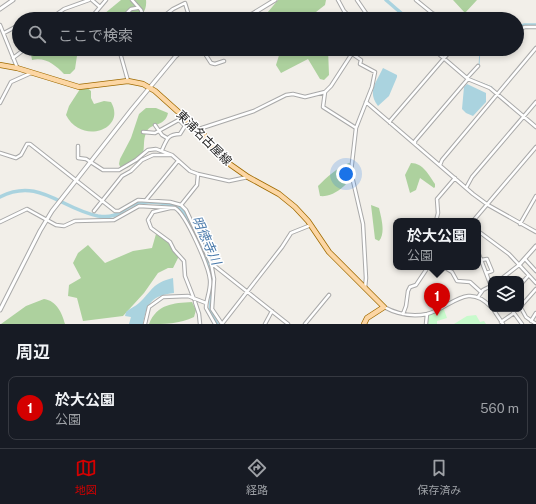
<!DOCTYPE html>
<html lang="ja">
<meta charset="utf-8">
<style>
body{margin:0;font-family:"Public Sans","Noto Sans JP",sans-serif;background:#242831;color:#f1f3f6}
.controls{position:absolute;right:12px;bottom:12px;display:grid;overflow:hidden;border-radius:8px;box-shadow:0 2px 6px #0003}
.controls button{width:36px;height:36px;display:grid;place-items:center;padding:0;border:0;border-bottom:1px solid #363941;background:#171b24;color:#f1f3f6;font:20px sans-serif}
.you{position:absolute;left:346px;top:174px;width:14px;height:14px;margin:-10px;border:3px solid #fff;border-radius:50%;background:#1a73e8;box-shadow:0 0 0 6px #1a73e833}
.badge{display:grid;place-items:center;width:26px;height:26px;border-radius:50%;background:#d40000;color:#fff;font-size:13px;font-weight:700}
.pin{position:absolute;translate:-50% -33px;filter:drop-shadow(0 1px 2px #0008)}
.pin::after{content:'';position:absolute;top:21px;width:14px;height:12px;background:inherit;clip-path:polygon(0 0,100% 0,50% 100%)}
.popup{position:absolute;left:393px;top:218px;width:88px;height:52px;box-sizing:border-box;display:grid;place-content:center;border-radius:8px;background:#171b24;filter:drop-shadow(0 1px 3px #0005);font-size:13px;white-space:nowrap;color:#9ea1a6}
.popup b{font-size:15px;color:#f1f3f6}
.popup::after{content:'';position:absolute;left:50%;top:100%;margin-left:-8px;border:8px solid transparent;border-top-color:#171b24}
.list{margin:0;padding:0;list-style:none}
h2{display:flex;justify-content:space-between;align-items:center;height:52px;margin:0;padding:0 16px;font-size:17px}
h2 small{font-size:13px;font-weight:400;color:#9ea1a6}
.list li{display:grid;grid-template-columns:26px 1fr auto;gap:12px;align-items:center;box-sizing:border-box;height:64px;margin:0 8px 8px;padding:0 8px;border:1px solid #363941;border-radius:8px}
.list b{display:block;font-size:15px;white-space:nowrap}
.list p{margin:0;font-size:13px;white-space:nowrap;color:#9ea1a6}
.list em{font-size:13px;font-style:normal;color:#9ea1a6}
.icon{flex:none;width:22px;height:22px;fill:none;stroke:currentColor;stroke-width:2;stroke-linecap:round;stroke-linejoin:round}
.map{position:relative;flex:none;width:536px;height:324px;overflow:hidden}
.search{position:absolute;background:#171b24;box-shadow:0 2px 6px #0003;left:12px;right:12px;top:12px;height:44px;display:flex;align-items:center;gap:10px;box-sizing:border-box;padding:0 14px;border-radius:22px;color:#9ea1a6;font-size:15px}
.sheet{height:124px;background:#171b24}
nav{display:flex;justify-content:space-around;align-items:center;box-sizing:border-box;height:56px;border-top:1px solid #363941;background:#171b24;font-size:11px;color:#9ea1a6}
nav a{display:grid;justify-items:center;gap:2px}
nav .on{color:#d40000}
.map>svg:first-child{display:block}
.forest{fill:#add19e}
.park{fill:#c8facc}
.water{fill:#aad3df}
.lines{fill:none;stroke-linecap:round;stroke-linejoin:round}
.stream{stroke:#aad3df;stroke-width:1}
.river{stroke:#aad3df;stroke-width:3.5}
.minor-casing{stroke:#a9a9a9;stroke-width:4.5}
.tertiary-casing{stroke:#a9a9a9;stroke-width:5}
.primary-casing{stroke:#a06b00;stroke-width:6}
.minor{stroke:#fff;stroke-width:2.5}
.tertiary{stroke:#fff;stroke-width:3}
.primary{stroke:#fcd6a4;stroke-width:4.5}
.labels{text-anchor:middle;stroke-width:3;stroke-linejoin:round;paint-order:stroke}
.street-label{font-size:12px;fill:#222;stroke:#fff}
.water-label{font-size:13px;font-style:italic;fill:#4a7aab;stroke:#fff}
</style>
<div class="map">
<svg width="536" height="324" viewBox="0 0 536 324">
<rect width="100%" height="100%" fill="#f2efe9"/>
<path class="forest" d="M121,0H146C147,9 143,16 134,19H85L104,14Z
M278,0H326L325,5L307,19H262Z
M453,0H477L465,13Z
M30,49H78L75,69L70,74H64C55,65 46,57 32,60Z
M281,49H328L329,75L324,80L320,79L308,59L281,73L276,65Z
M87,88L91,91V98L94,104L104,101L111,102C127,130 81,145 66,115L69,106L80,89Z
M146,108H156L168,113C165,127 151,123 147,131C140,144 150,154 133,164C129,167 126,169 121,169L119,164L120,159L131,138L139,114Z
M349,163L353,164C357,179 335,198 320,196L318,186C327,177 337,168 349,163Z
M411,163C423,163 429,175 435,184V187L434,188L420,178L416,190L410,193L405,175Z
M371,205L379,208C381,217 386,233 379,241L375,239Z
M156,234L171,243L179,256L173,268H168L158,273L144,293L123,316L83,321L77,298L68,296L69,285L81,278L73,263L78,253L88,245L105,263L133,251L152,248Z
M44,299C57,301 62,313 65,324H1L26,306Z
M192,302L196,310L194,317C180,324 164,324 149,324C157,304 173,303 192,302Z"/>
<path class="park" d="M443,307L447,318L437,321V324H427L428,314Z
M476,315L480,322L484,321L486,324H454L467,316Z"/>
<path class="water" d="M383,68L397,75V77L389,96L378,106C367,92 376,83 383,68Z
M467,84L486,93V102L473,116L466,113L462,109L464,87Z
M173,278L174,293C152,296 147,302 143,324H129L131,317L125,316L126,312C130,308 135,307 139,303C153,290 152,283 173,278Z"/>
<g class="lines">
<path class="stream" d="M479,66L480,49
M474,73L469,78L492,87"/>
<path class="river" d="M386,0L408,19
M422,19H433
M517,27L525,25H536
M0,197C39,177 61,209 98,216C118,219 120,210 135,204C146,200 168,203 178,207C192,216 211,267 213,284
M212,292L210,312L217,324"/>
<g class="minor-casing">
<path id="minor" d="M92,0L100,7
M132,0L141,10L144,19
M338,0L344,11L352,19
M357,0L370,19
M416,0L432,13L443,19
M50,19L64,9L89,0
M90,19L106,0
M121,19L131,9L137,8
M160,19L173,9L185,3L190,19
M0,25L17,67
M517,30L525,27H536
M4,33L19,25
M119,49L128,81
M202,49L211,63L215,64L224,61
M433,49L468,79L490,88L536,127
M351,53L361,60L360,64L375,72L372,87L356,128L351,172L363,224L366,278L365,288
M13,58L25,49
M467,78L478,66
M325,92L323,107L356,128
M366,102L473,194L488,205L536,232
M0,103L11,82L31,73
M390,123V121L452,49
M155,125L162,135L167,138
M199,129L254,111L286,95L293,94L305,97L325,92L331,86L355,49
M143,132L155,133L184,117
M415,144V141L468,79
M78,146V158L86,159L103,170H119L136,160L148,150L156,149L172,155L190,171L198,174L229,181L248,177
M162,150C167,139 168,134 180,134L185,126L179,120
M0,153L16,158L21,155L27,144H30L115,211H119L138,200L170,202L181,205L186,210L211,263L214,279L212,309L222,324
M440,165L442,160L536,48
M466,188L472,177L536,102
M146,200L178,161
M181,205L197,185L198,174
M170,208L153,212L148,220L151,228L170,242L174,250L184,261L185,276L194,299
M94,211L122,176L131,171L142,160L153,155H170
M436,221L438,213L437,199L455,178
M473,221L536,147
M0,222L27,209L56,225L64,226L75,221L114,220L139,206L175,208C186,214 209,267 210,280C211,290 206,299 206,308L215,324
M520,224L536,196
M478,231L509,254L536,283
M478,252L491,286
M525,259L536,271
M481,260L487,259L492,271L486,273
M211,263L288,324
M444,267L452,272L457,281L470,282L481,292
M501,279L519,265
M521,284L528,276
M478,297L483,290L491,286
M195,302L199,314L200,324
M521,306L536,289
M384,307C397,314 412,317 427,314C451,308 467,281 491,307
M521,308L526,317L536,324
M493,309L503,324
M511,309L522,324
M403,314L406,306L408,291L410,287L416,285L428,267
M531,321L536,313
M501,322L514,313
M145,324L149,307L163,297L188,296L206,303
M222,324L282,247L291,233L311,225
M265,324L272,311
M305,324L329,295
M426,324L427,314"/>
</g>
<g class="tertiary-casing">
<path id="tertiary" d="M0,9L13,0
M244,19L275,0
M519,265L536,246
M0,310L40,231L52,211L132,109L175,57L184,49"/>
</g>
<g class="primary-casing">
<path id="primary" d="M0,65L17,68L79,87L128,81L143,84L155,91L204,135L221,158L248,177L279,194L295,207L308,221L329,252L384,307L367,318L364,324"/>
</g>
<use href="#minor" class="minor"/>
<use href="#tertiary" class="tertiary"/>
<use href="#primary" class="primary"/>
</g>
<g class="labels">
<g class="street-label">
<text transform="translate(204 138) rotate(45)" y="4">東浦名古屋線</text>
</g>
<g class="water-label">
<text transform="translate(207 240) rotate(66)" y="5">明徳寺川</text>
</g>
</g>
</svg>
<div class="controls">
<button><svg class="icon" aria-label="layers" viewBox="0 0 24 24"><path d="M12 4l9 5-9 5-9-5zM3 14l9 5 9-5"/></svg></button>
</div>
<div class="you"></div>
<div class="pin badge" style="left:437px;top:316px">1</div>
<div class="popup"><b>於大公園</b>公園</div>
<div class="search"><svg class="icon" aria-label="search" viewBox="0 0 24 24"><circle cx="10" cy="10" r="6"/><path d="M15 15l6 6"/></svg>ここで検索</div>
</div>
<section class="sheet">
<h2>周辺<small></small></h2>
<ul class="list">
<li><span class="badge">1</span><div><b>於大公園</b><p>公園</p></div><em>560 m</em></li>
</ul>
</section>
<nav>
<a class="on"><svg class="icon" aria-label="map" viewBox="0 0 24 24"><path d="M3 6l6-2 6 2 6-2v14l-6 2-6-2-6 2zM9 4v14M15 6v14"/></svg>地図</a>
<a><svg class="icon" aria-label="directions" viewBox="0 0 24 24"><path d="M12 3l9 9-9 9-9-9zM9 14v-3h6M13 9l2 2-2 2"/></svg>経路</a>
<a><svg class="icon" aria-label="saved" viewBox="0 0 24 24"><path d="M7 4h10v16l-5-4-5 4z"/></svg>保存済み</a>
</nav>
